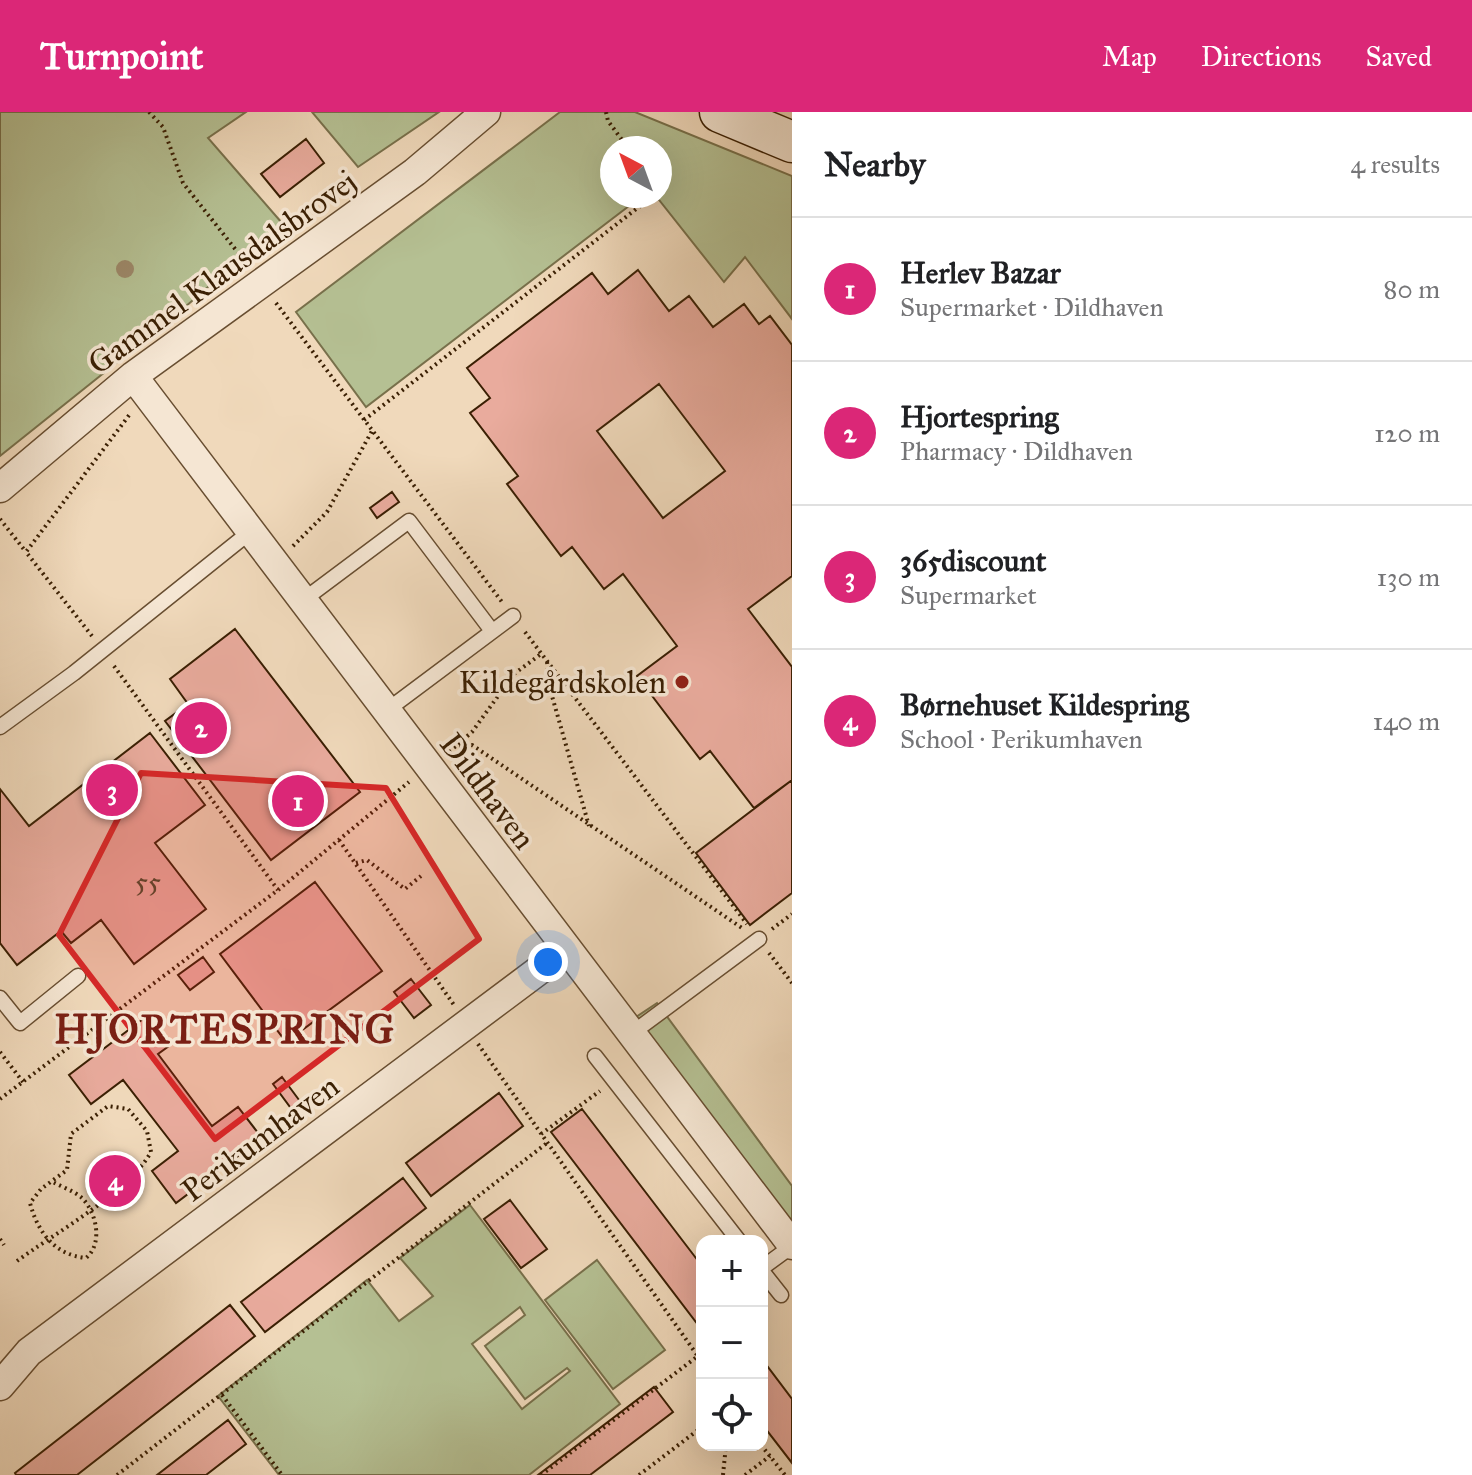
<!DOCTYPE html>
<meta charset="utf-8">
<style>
body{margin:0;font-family:"IM FELL Great Primer",serif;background:#f2f2f2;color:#202124}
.controls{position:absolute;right:24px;bottom:24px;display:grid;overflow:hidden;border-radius:16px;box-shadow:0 8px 32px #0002}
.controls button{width:72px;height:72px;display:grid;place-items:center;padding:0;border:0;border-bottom:2px solid #e0e0e0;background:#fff;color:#202124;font:40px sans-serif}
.compass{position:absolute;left:600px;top:24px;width:72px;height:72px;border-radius:50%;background:#fff;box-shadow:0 8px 32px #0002;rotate:319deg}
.you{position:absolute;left:548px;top:850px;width:28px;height:28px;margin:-20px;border:6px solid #fff;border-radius:50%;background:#1a73e8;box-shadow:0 0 0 12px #1a73e833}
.badge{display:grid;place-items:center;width:52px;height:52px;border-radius:50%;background:#db2777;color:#fff;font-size:26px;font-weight:700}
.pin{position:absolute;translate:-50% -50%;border:4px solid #fff;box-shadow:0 2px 8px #0006}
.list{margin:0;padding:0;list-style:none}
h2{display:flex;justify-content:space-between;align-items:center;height:104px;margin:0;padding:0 32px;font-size:34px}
h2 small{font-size:26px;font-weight:400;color:#757577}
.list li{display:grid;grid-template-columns:52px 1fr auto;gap:24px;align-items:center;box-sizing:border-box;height:144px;padding:0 32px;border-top:2px solid #e0e0e0}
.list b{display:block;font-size:30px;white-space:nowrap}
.list p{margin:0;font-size:26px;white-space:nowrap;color:#757577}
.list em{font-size:26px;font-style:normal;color:#757577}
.icon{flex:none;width:44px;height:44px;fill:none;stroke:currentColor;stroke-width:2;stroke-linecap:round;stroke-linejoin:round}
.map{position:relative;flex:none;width:792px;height:1363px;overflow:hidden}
header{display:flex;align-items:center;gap:48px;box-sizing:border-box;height:112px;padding:0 40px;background:#db2777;color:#fff}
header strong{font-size:38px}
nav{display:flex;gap:44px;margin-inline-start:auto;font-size:28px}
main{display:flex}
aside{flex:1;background:#fff}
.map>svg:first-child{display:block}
.green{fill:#b5c093;stroke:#78704b;stroke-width:2;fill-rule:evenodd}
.building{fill:#e9ab9d;stroke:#3a1f03;stroke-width:2;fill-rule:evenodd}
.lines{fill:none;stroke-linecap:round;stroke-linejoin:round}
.lane-casing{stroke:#684e31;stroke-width:17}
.street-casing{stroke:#684e31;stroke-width:31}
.secondary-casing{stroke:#3a1f03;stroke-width:43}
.path{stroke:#3a1f03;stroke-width:4;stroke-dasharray:2 4;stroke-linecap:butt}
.lane{stroke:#f5e6d3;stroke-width:14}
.street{stroke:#f5e6d3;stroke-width:28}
.secondary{stroke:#f5e6d3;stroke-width:40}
.tree{fill:#9d896a}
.marked{fill:#d62828;fill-opacity:0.2;stroke:#d62828;stroke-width:6;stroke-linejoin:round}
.poi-dot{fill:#8f2418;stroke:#f5e6d3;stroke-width:3}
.labels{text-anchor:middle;stroke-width:7;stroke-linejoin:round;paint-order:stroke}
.number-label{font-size:28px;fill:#66422a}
.street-label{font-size:32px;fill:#3a1f03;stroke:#f5e6d3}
.poi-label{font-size:32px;fill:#3a1f03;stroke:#f5e6d3;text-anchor:end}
.district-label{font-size:40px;font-weight:bold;letter-spacing:2px;fill:#7a1f14;stroke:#f5e6d3}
</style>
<header>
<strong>Turnpoint</strong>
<nav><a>Map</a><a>Directions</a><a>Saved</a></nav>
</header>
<main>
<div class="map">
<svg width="792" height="1363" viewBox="0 0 792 1363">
<rect width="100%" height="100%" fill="#f0d9bb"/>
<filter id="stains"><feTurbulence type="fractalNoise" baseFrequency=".0025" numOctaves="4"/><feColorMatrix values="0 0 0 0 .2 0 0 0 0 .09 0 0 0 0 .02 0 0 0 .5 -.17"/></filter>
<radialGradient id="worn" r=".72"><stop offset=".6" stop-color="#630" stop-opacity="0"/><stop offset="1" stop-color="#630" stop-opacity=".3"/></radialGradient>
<path class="green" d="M0,0H246L208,26L282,111L170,208L0,344Z
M312,0H439L358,55Z
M560,0H635L792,64V207L745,145L724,170L656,84H660V36H612V84H642L366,295L296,200Z
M657,891L792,1074V1113L633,907Z
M470,1093L620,1292L529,1363H279L218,1284L367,1168L399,1209L433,1184L400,1146ZM520,1195L525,1203L485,1234L525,1287L567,1256L570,1259L522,1297L472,1232Z
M597,1148L665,1238L613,1277L545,1188Z"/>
<path class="building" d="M306,27L324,51L280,85L261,62Z
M638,158L669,199L689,184L713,215L744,192L759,212L770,204L792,233V464L748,497L792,555V668L754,696L710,639L700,647L637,564L677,534L623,462L604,477L572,435L561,444L507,372L518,364L470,301L490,286L467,256L592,161L608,182ZM659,272L725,359L663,406L597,319Z
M392,380L399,390L377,406L370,396Z
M235,517L360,680L271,748L165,609L188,592L170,567Z
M150,621L205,693L155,731L206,797L134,852L101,808L71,831L61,819L17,853L0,831V677L29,714Z
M792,668V781L750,813L696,741Z
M315,770L382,859L286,930L220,842Z
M203,845L214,860L190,878L178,863Z
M411,867L431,893L414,906L394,880Z
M147,904L169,934L158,942L212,1014L238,995L262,1026L176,1091L152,1059L178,1039L123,968L91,992L69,963Z
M282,965L302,992L293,999L273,972Z
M499,981L523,1014L431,1084L406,1051Z
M582,997L702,1154V1218L551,1020Z
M403,1066L426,1096L265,1220L241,1190Z
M510,1088L547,1137L521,1156L484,1107Z
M230,1193L255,1224L77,1363H16L15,1361Z
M762,1247L792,1287V1351L762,1312Z
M654,1275L673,1300L590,1363H538Z
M228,1308L246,1332L206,1363H157Z"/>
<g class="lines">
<g class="lane-casing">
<path id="lane" d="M302,489L409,409L492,519
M386,599L513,504
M0,615L74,561L250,420
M0,886L20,911L78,864
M631,922L759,827
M595,944L739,1129
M762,1156L792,1134
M762,1159L781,1183"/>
</g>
<g class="street-casing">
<path id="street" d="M133,264L792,1133
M0,376L133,264L415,60L486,0
M0,1274L29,1240L566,838"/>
</g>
<g class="secondary-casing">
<path id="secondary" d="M720,0L792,30"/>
</g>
<path class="path" d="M149,0L163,15L183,71L247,152
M606,0L608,9L628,36
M276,191L502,490
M364,308L653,84
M0,407L26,440
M293,434L327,400L372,319
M525,520L747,812
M92,524L26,440L130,302
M547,550L550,577L589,714
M114,554L278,778
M458,632L472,620L514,562L541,542
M449,639L456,634L472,633L742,816
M339,728L454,893
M356,751L367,748L405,777L421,764
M772,817L792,802
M769,841L792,871
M478,932L702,1250
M0,940L23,970
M0,987L278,778L409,670
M541,1022L600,979
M0,1127L4,1133
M17,1149C55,1121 129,1080 151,1040L147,1019L128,997L108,994L71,1022L67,1058L41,1077L30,1091C38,1121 55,1143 86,1146C103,1132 97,1101 82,1086C74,1079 62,1075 53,1070
M222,1283L282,1363
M761,1333L785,1363
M117,1363L547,1031
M541,1363L698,1244
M639,1363L702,1315
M723,1363L726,1333
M745,1363L770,1344"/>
<use href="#lane" class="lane"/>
<use href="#street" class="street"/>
<use href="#secondary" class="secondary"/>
</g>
<circle class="tree" cx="125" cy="157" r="9"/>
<path class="marked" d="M141,661L386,676L479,827L215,1027L59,823Z"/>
<circle class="poi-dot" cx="682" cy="570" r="8"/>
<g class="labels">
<g class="number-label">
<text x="148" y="779">55</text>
</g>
<g class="street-label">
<text transform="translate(222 160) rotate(-36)" y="11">Gammel Klausdalsbrovej</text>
<text transform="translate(488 679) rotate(53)" y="11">Dildhaven</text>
<text transform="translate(260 1026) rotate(-37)" y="11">Perikumhaven</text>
</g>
<g class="poi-label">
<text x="666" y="581">Kildegårdskolen</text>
</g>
<g class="district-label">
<text x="225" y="931">HJORTESPRING</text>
</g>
</g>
<rect width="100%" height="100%" filter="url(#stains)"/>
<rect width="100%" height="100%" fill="url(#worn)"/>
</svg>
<div class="controls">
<button>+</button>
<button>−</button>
<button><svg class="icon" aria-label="locate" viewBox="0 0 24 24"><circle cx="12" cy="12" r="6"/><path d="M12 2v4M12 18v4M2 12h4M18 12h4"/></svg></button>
</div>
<svg class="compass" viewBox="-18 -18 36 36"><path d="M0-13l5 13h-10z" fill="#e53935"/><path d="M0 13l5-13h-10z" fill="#757577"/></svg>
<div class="you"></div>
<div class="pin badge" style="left:298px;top:689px">1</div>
<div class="pin badge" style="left:201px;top:616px">2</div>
<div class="pin badge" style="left:112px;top:678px">3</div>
<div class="pin badge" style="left:115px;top:1069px">4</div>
</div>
<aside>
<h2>Nearby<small>4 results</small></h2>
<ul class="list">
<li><span class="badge">1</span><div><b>Herlev Bazar</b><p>Supermarket · Dildhaven</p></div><em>80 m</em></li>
<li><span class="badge">2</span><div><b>Hjortespring</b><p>Pharmacy · Dildhaven</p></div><em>120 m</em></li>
<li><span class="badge">3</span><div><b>365discount</b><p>Supermarket</p></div><em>130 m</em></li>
<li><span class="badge">4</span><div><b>Børnehuset Kildespring</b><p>School · Perikumhaven</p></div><em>140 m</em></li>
</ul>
</aside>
</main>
